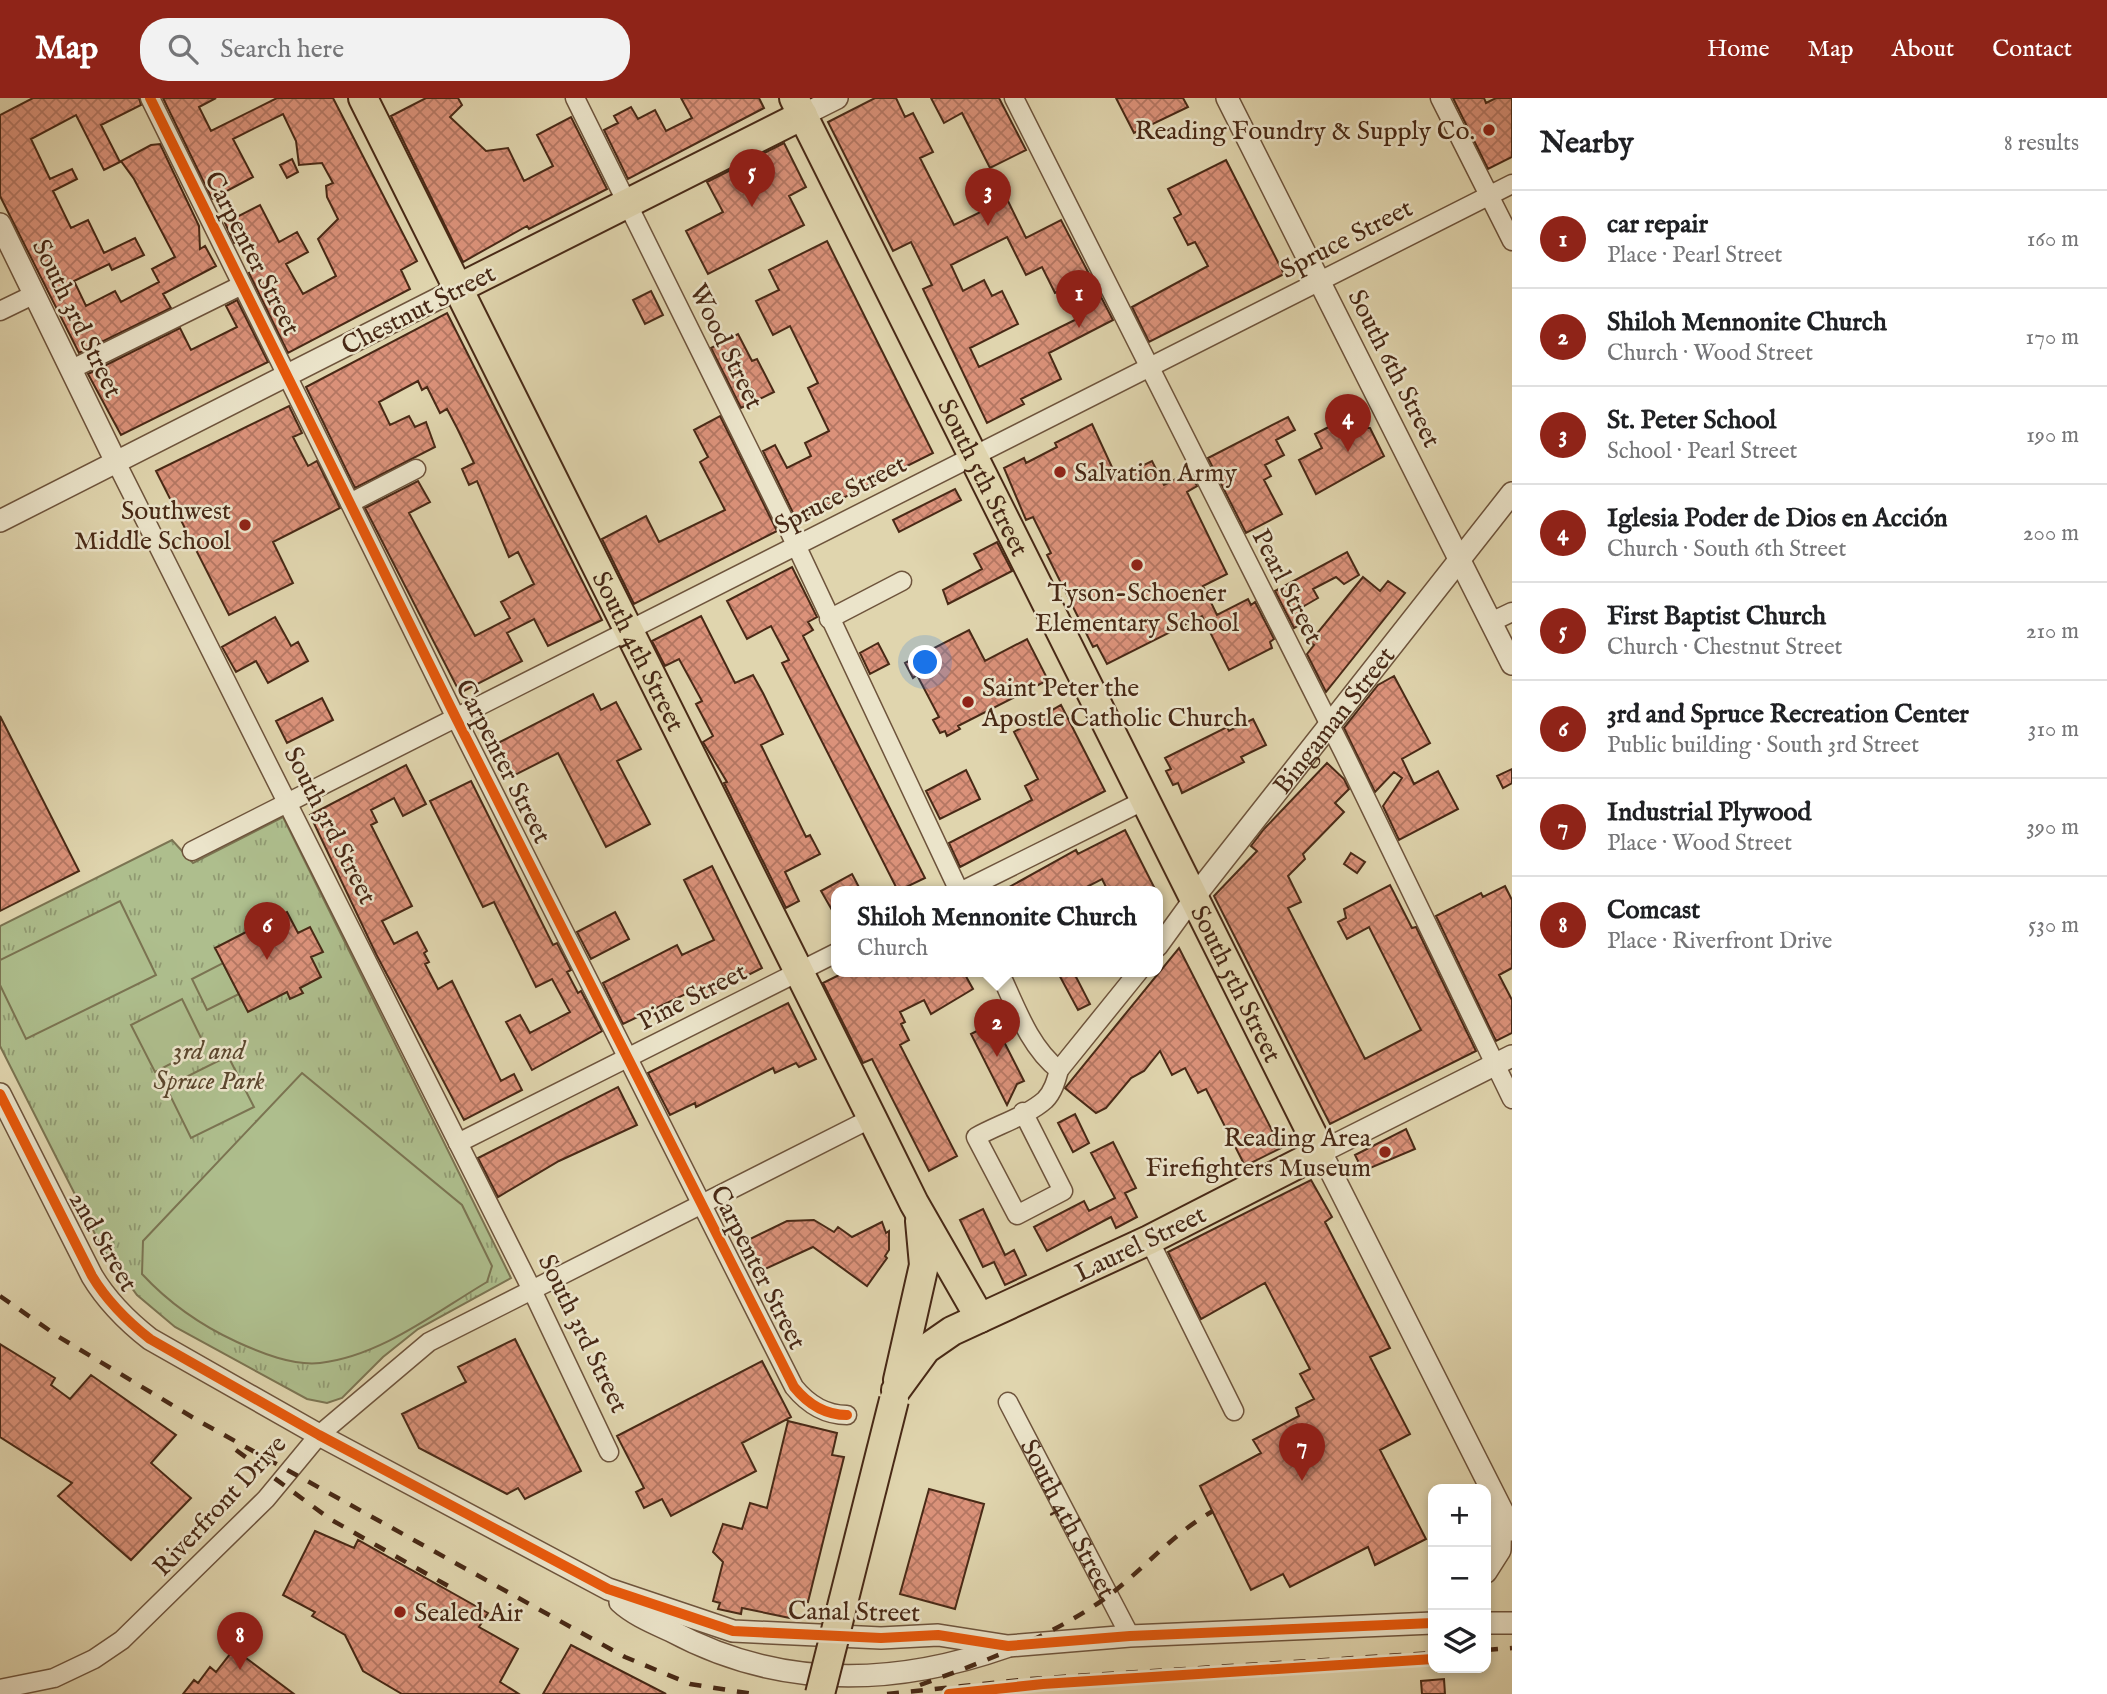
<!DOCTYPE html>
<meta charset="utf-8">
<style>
body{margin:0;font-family:"IM FELL English",serif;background:#f2f2f2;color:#202124}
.controls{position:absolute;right:21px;bottom:21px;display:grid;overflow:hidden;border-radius:14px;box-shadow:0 4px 10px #0003}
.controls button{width:63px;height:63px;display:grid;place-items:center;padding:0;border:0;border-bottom:2px solid #e0e0e0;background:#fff;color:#202124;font:35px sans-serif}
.you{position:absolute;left:926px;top:565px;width:24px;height:24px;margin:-18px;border:5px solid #fff;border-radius:50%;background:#1a73e8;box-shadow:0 0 0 10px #1a73e833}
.badge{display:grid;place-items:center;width:46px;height:46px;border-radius:50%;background:#8f2418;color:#fff;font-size:23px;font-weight:700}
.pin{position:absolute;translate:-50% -58px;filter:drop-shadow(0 2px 4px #0008)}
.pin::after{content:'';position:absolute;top:37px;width:24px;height:21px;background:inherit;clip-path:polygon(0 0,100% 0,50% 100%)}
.popup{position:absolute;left:831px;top:788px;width:332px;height:91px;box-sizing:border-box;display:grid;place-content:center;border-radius:14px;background:#fff;filter:drop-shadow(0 2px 5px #0005);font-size:23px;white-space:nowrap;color:#757577}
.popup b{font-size:26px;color:#202124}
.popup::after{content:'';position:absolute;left:50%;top:100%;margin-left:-14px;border:14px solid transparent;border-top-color:#fff}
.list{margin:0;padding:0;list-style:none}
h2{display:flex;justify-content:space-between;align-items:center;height:91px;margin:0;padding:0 28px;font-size:30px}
h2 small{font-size:23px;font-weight:400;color:#757577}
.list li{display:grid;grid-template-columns:46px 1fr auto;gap:21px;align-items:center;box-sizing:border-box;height:98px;padding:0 28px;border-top:2px solid #e0e0e0}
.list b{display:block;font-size:26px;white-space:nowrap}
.list p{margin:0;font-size:23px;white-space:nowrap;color:#757577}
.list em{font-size:23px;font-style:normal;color:#757577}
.icon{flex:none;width:38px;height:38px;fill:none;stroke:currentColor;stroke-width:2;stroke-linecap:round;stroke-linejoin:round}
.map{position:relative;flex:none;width:1512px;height:1596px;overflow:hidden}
header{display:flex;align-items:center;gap:42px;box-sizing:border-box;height:98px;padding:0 35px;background:#8f2418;color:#fff}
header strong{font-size:33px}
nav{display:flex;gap:38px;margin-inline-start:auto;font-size:24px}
.search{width:490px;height:63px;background:#f2f2f2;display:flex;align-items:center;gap:18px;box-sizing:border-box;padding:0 24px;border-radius:28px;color:#757577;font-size:26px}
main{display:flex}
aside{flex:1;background:#fff}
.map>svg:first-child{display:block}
.grass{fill:url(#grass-tufts);stroke:#7b7452;stroke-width:2}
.garden{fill:#aebe8d;stroke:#7b7452;stroke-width:2}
.building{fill:url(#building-cross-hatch);stroke:#482916;stroke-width:2;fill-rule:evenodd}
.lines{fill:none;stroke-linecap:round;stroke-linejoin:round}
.minor-casing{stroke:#6e543c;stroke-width:21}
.tertiary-casing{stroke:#6e543c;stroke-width:24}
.primary-casing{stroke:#482916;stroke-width:32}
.minor{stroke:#ebe4ca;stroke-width:18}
.tertiary{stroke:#ebe4ca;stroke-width:21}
.primary{stroke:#e0d5ae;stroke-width:28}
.rail{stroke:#482916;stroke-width:4.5;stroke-dasharray:12 12;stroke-linecap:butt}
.primary-bridge-casing{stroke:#482916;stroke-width:32;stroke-linecap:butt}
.primary-bridge{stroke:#e0d5ae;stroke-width:28}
.cycleway-casing{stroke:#ebe4ca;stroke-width:15}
.cycleway{stroke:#e8590c;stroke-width:10}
.poi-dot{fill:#8f2418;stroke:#ebe4ca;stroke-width:2.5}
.labels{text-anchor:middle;stroke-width:5;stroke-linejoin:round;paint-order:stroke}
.poi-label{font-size:26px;fill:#482916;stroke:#ebe4ca;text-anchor:end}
.street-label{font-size:26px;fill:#482916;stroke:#ebe4ca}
.park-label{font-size:26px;font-style:italic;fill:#5c472e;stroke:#ebe4ca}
</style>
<header>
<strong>Map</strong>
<div class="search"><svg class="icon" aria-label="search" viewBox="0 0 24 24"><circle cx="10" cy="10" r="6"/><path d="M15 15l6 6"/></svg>Search here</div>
<nav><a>Home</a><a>Map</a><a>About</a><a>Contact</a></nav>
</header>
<main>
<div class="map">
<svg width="1512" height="1596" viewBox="0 0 1512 1596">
<defs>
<pattern id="grass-tufts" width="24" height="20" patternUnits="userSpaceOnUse" patternTransform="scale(1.75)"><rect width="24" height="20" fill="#aebe8d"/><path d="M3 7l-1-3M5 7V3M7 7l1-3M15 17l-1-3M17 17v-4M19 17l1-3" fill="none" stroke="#909a72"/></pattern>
<pattern id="building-cross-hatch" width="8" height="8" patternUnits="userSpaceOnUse" patternTransform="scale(1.75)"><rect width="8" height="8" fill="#db927a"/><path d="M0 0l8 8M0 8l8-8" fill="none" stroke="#b47763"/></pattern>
</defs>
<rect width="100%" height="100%" fill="#e0d5ae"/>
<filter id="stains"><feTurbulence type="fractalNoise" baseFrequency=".00286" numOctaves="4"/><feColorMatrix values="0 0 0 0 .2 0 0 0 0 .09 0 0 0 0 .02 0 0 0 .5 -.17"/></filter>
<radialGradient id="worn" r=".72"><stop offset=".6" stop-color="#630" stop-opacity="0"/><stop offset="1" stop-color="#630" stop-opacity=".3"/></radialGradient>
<path class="grass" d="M283,719L511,1180L418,1231L383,1259L342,1300L327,1305L307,1301L175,1229L137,1197L101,1148L0,948V828L172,742L193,765Z"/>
<path class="garden" d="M120,803L156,877L26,941L0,887V862Z
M223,865L239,896L207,912L192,881Z
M182,901L205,948L155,974L131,927Z
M228,958L254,1009L191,1040L166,989Z
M302,975L462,1107L492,1168L487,1184C436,1214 381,1258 320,1265C293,1268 261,1255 237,1244C202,1228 168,1204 142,1176L143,1143Z"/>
<path class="building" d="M33,0H139L141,7L101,27L120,64L104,72L76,17L31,41L50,81L72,71L77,81L53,93L71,130L88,122L104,155L135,140L144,157L112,172L109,166L74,183L86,208L115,193L121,204L159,184L152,171L175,159L134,81L121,63L151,47L160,46L199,128L200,151L205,148L216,168L163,196L171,210L79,255L0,98V17Z
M163,0H216L199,9L211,33L277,0H333L417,163L401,172L410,191L288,255L249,175L260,169L244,140L234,145L225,125L260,107L279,144L297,134L308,154L286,166L303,196L336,178L318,141L338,121L327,99L326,88L333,85L322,65L299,67L296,43L283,16L233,41L253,79L212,101Z
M426,0H458L462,7L450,19L486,53L508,50L524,83L553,68L537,37L571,19L607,91L529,131L527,128L463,164L391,18Z
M681,0H759L764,10L628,81L604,32L618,25L614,18L631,9L638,21L655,12L666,33L692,20Z
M875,0H896L905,19L913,15L933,54L920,60L954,127L1007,101L1026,140L1061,122L1113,222L1049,255L1061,281L1021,301L1024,306L987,325L923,191L932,187L911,144L893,153L828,24ZM1007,139L1026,177L1042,169L1055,195L1068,189L1083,218L979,269L970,250L1018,226L1002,193L992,198L984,182L963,193L951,167Z
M931,0H999L1026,52L990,70L962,15L944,25Z
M1116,0H1183L1188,9L1134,35Z
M1453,0H1484L1486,5L1496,0H1512V59L1488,71Z
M784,45L806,89L789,98L804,127L708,176L686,133L723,114L707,84Z
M292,61L298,74L287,80L280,67Z
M1226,62L1284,176L1149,244L1132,209L1208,168L1195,144L1188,147L1174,120L1181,116L1168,91Z
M827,143L933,355L797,423L763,353L775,347L787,370L811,358L805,345L829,333L808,290L818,285L790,228L773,237L756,203L779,192L769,172Z
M651,193L663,217L645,226L633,202Z
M237,202L268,264L121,337L88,276L180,230L191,252L237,229L226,208Z
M447,215L602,522L548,548L534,521L507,535L522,563L460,595L365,410L418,383L430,404L409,415L475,538L510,520L501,504L534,486L518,454L509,459L477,383L469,387L462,371L474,365L457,330L447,311L440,315L427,289L422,292L418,283L379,304L390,327L409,318L415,329L426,324L435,349L355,390L306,289Z
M738,236L752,263L757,261L774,294L741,310L711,250Z
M289,308L302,335L293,339L308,368L317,363L340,410L273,444L293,485L229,517L156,373Z
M1354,316L1356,321L1360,319L1366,330H1370L1384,358L1316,396L1299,362L1322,350L1315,336Z
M720,318L777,433L634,506L602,441L646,418L659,444L725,412L700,364L708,359L694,332Z
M1288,319L1295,332L1276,342L1284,357L1265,367L1271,378L1264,382L1282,416L1246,435L1208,360Z
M1092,326L1117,380L1152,363L1164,387L1190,374L1197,388L1187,394L1227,476L1203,488L1217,517L1248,501L1251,507L1255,504L1274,541L1270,544L1272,550L1229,572L1202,518L1107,566L1097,547L1093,549L1047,457L1051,455L1033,419L1026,422L1004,370L1024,360L1026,365L1057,349L1055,345Z
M955,391L961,402L899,434L893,422Z
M997,444L1012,473L948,506L943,492L982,471L974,456Z
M1347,454L1359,477L1344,486L1336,479L1313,491L1318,500L1299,511L1306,523L1294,530L1275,493Z
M792,469L817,519L808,524L813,532L803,538L925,780L898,793L782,565L789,562L771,528L747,541L727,503Z
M1363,479L1380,493L1388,483L1405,495L1326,594L1307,556L1314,547L1310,544Z
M701,518L735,585L753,577L763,595L783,636L761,647L806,739L810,737L820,756L785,774L799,803L786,810L724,685L727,684L703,644L713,638L696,606L702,603L679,561L665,568L652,543Z
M275,519L291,548L298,544L308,563L268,585L256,563L236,574L222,549Z
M969,532L985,563L1027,541L1048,582L958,628L960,631L947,638L945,633L940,635L933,622L939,619L917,577L913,580L905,565Z
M878,545L889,566L870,576L860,555Z
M1394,578L1430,645L1402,661L1414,686L1438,673L1458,711L1399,742L1383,708L1402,680L1394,674L1375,694L1344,630L1378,587Z
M593,596L601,612L616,604L641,651L617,663L650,726L606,749L558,655L511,679L494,647Z
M322,600L333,622L287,645L276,623Z
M1061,607L1105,693L960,769L949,745L1032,702L1025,688L1038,681L1014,634Z
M0,618L79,773L0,813Z
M1253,621L1266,647L1241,659L1244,664L1182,695L1178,685L1173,687L1166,673L1171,671L1165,660L1227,629L1229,633Z
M1327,665L1344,681L1349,691L1335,705L1344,714L1303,756L1305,761L1288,778L1301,804L1288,810L1365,961L1421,932L1369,829L1347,841L1338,824L1346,820L1344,811L1390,787L1412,830L1416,829L1476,953L1330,1026L1214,798L1257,753L1251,748L1264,731Z
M406,667L426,706L403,718L394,700L371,712L377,724L371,727L412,808L382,823L394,846L417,834L427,853L424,855L429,864L425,866L438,891L452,883L501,983L514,976L522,992L464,1022L376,856L310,717Z
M1512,671V685L1503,690L1497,678Z
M966,672L980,701L940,721L926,693Z
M471,683L553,847L557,845L571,872L567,874L578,895L581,893L602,933L532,972L506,924L520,917L530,935L570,914L552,881L536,889L494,804L483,809L430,703Z
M1125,732L1156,793H1108L1102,781L1079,793H1002L1076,752L1078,756Z
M1351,755L1365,764L1357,775L1344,766Z
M712,768L762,870L705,899L700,889L623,926L603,885L677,847L682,857L714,842L684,782Z
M852,776L861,793H836V819L821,793Z
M1505,788L1512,802V870L1499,877L1512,902V935L1496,943L1436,818L1481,795L1483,799Z
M287,814L298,835L310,829L323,854L311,859L321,879L300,890L303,895L290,901L287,894L248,914L215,850L252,831L249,825L264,817L267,824Z
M615,814L629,841L591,861L577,834Z
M1179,850L1281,1050L1245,1068L1206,991L1198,995L1185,970L1172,977L1160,953L1144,973L1131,980L1106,1010L1096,1015L1065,990Z
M847,873H963L973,891L931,916L924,902L900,914L905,924L901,926L909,942L900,947L957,1058L929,1073L872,961L863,965L823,885Z
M1057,873H1073L1090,906L1078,912Z
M788,905L816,961L799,969L796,965L775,975L773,970L696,1009L695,1005L670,1017L648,975Z
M994,924L1024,983L1017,986L1007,1007L971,936Z
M618,989L637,1027L559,1063L498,1099L478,1060Z
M1075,1016L1089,1045L1073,1054L1058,1025Z
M1406,1031L1415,1051L1363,1073L1355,1057Z
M1113,1044L1136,1090L1125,1095L1137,1119L1116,1130L1111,1119L1047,1153L1034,1129L1084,1103L1089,1113L1115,1100L1091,1055Z
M1311,1082L1332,1119L1325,1124L1390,1250L1370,1259L1410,1336L1380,1352L1426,1441L1375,1467L1368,1449L1290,1489L1283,1476L1251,1492L1200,1388L1261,1355L1253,1342L1299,1318L1296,1310L1314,1301L1300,1276L1310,1271L1265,1185L1201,1221L1168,1154Z
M983,1111L1005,1157L1014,1152L1026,1177L1005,1187L994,1164L983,1169L960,1122Z
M814,1122L834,1134L838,1129L852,1139L882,1124L886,1135L889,1133V1152L885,1158L887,1160L867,1188L813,1149L763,1172L748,1142L787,1123Z
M515,1241L581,1373L525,1401L518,1390L507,1396L419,1350L402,1316L466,1284L458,1269Z
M0,1246L55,1280L51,1287L70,1301L91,1277L176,1337L151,1365L191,1400L131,1462L58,1398L72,1385L0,1339Z
M762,1263L791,1319L742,1345L756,1373L671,1418L662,1401L644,1410L636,1394L644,1390L617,1338Z
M788,1323L837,1335L832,1357L844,1359L808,1504L795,1501L790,1520L742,1510L741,1516L718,1511L720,1505L713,1503L723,1464L713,1454L723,1426L742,1431L750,1405L767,1410Z
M929,1391L984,1406L955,1511L900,1496Z
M315,1433L354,1450L358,1442L488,1515L479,1529L518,1551L500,1584L519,1596H402L363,1573L345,1537L312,1518L315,1514L283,1497Z
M571,1547L666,1596H543Z
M234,1551L294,1596H183L194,1582L198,1585L210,1569L216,1574Z
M1444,1581L1445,1596H1422L1421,1583Z"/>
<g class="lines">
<g class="minor-casing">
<g id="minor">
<path d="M150,0L456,620L794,1289C807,1305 825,1317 847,1317"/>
<path d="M575,0L787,428L959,793"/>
<path d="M1014,0L1344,655L1512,1001"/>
<path d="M1440,0L1512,143"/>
<path d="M0,213L35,196"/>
<path d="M72,271L242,187"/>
<path d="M116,364L531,1190L609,1354"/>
<path d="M350,405L416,371"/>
<path d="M829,521L902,483"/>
<path d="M1491,524L1512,514"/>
<path d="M192,753L1512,86"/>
<path d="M962,793L1145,702"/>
<path d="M1158,849L1195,798"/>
<path d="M999,873C1015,907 1029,949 1059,972"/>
<path d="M1023,1014L1063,1093L1017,1117L976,1039C997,1027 1027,1018 1045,1002C1053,994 1056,983 1059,972L1139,873"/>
<path d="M458,1045L836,855"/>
<path d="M1149,1142L1234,1313"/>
<path id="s1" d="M1008,1304L1130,1538"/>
<path d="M0,1591L54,1580L94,1561L122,1542L266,1401L319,1337L429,1244L872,1020"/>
</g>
</g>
<g class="tertiary-casing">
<g id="tertiary">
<path d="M1227,0L1512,566"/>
<path d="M803,17L837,0"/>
<path d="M0,126L116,364"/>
<path d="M0,423L459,190"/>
<path id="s2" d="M1195,798L1512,395"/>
<path d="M1512,958L1321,1054L1512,1432"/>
<path d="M0,996L92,1178C107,1203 127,1223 150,1241L319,1337L608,1491L733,1533L881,1540L938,1537L1008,1548L1130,1538L1433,1525"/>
<path d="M1486,1474L1500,1452L1501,1413"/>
<path d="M620,1504C634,1517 654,1525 671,1533C779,1591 892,1589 1006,1549"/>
<path d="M1486,1525H1512"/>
</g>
</g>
<g class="primary-casing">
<g id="primary">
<path id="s3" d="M363,0L872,1020L914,1105L980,1220"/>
<path id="s4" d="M794,0L1321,1054L1149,1142L952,1233L926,1251L896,1292"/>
<path d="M459,190L803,17"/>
<path d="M898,1282L924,1167L920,1123"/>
</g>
</g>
<use href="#minor" class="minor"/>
<use href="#tertiary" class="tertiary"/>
<use href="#primary" class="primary"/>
<path class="rail" d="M0,1198L59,1239L197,1322L625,1559L690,1586L753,1596
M236,1352L330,1421L450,1489
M1486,1552L1512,1550
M920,1587C983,1564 1045,1541 1100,1504C1140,1476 1170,1437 1213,1413
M887,1596L1029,1581L1433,1555"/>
<g class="primary-bridge-casing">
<path id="primary-bridge" d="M820,1596L894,1302"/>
</g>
<use href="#primary-bridge" class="primary-bridge"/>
<g class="cycleway-casing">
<path id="cycleway" d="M150,0L456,620L794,1289C807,1305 825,1317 847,1317
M0,996L92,1178C107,1203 127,1223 150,1241L319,1337L608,1491L733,1533L881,1540L938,1537L1008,1548L1130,1538L1433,1525
M949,1596L1043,1586L1433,1561"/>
</g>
<use href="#cycleway" class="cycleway"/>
</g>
<g class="poi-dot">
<circle cx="1489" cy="32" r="7"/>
<circle cx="1060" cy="374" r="7"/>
<circle cx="245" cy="427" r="7"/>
<circle cx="1137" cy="467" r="7"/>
<circle cx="968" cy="604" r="7"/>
<circle cx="1385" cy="1054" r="7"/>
<circle cx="400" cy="1514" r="7"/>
</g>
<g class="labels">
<g class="poi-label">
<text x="1475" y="41">Reading Foundry &amp; Supply Co.</text>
<text x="1074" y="383" text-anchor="start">Salvation Army</text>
<text x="231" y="421">Southwest<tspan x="231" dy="30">Middle School</tspan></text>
<text x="1137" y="503" text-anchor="middle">Tyson-Schoener<tspan x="1137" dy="30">Elementary School</tspan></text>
<text x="982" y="598" text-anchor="start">Saint Peter the<tspan x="982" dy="30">Apostle Catholic Church</tspan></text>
<text x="1371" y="1048">Reading Area<tspan x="1371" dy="30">Firefighters Museum</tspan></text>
<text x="414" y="1523" text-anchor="start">Sealed Air</text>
</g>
<g class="street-label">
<text transform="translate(1346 140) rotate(-27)" y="9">Spruce Street</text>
<text transform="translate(253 155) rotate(63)" y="9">Carpenter Street</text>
<text transform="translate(418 211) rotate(-27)" y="9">Chestnut Street</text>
<text transform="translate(78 220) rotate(64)" y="9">South 3rd Street</text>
<text transform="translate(727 248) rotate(64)" y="9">Wood Street</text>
<text transform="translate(1395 270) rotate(63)" y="9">South 6th Street</text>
<text dy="9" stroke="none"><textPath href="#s4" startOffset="424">South 5th Street</textPath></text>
<text transform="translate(840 396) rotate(-27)" y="9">Spruce Street</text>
<text transform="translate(1288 488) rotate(63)" y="9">Pearl Street</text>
<text dy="9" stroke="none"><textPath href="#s3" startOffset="618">South 4th Street</textPath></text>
<text dy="9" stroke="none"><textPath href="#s2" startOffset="224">Bingaman Street</textPath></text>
<text transform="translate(504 663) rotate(63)" y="9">Carpenter Street</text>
<text transform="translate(331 727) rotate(63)" y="9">South 3rd Street</text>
<text dy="9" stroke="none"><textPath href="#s4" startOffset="990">South 5th Street</textPath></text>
<text transform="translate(692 898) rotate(-27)" y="9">Pine Street</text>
<text transform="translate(104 1143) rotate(60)" y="9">2nd Street</text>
<text transform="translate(1140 1145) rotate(-26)" y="9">Laurel Street</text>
<text transform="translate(759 1169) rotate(63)" y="9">Carpenter Street</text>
<text transform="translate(584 1235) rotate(64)" y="9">South 3rd Street</text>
<text transform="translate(219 1407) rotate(-47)" y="9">Riverfront Drive</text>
<text dy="9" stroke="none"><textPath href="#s1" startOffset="131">South 4th Street</textPath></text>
<text transform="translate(854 1513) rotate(1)" y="9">Canal Street</text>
</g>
<g class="park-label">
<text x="209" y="961">3rd and<tspan x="209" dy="30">Spruce Park</tspan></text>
</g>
</g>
<rect width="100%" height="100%" filter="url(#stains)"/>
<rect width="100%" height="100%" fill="url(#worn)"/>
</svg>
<div class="controls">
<button>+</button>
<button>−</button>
<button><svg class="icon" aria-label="layers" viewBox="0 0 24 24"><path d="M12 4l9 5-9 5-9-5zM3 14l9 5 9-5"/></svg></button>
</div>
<div class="you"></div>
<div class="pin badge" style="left:1079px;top:230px">1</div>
<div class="pin badge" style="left:997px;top:959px">2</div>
<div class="popup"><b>Shiloh Mennonite Church</b>Church</div>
<div class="pin badge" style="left:988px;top:128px">3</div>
<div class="pin badge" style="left:1348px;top:354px">4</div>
<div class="pin badge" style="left:752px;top:109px">5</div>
<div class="pin badge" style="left:267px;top:862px">6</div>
<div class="pin badge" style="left:1302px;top:1383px">7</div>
<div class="pin badge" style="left:240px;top:1572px">8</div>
</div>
<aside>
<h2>Nearby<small>8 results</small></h2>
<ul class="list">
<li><span class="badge">1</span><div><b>car repair</b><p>Place · Pearl Street</p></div><em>160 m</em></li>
<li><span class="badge">2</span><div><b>Shiloh Mennonite Church</b><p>Church · Wood Street</p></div><em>170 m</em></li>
<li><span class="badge">3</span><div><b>St. Peter School</b><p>School · Pearl Street</p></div><em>190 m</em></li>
<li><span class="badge">4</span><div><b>Iglesia Poder de Dios en Acción</b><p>Church · South 6th Street</p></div><em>200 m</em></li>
<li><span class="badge">5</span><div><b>First Baptist Church</b><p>Church · Chestnut Street</p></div><em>210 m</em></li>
<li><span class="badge">6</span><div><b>3rd and Spruce Recreation Center</b><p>Public building · South 3rd Street</p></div><em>310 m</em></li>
<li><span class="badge">7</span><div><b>Industrial Plywood</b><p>Place · Wood Street</p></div><em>390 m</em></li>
<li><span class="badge">8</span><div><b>Comcast</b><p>Place · Riverfront Drive</p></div><em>530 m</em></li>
</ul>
</aside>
</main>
